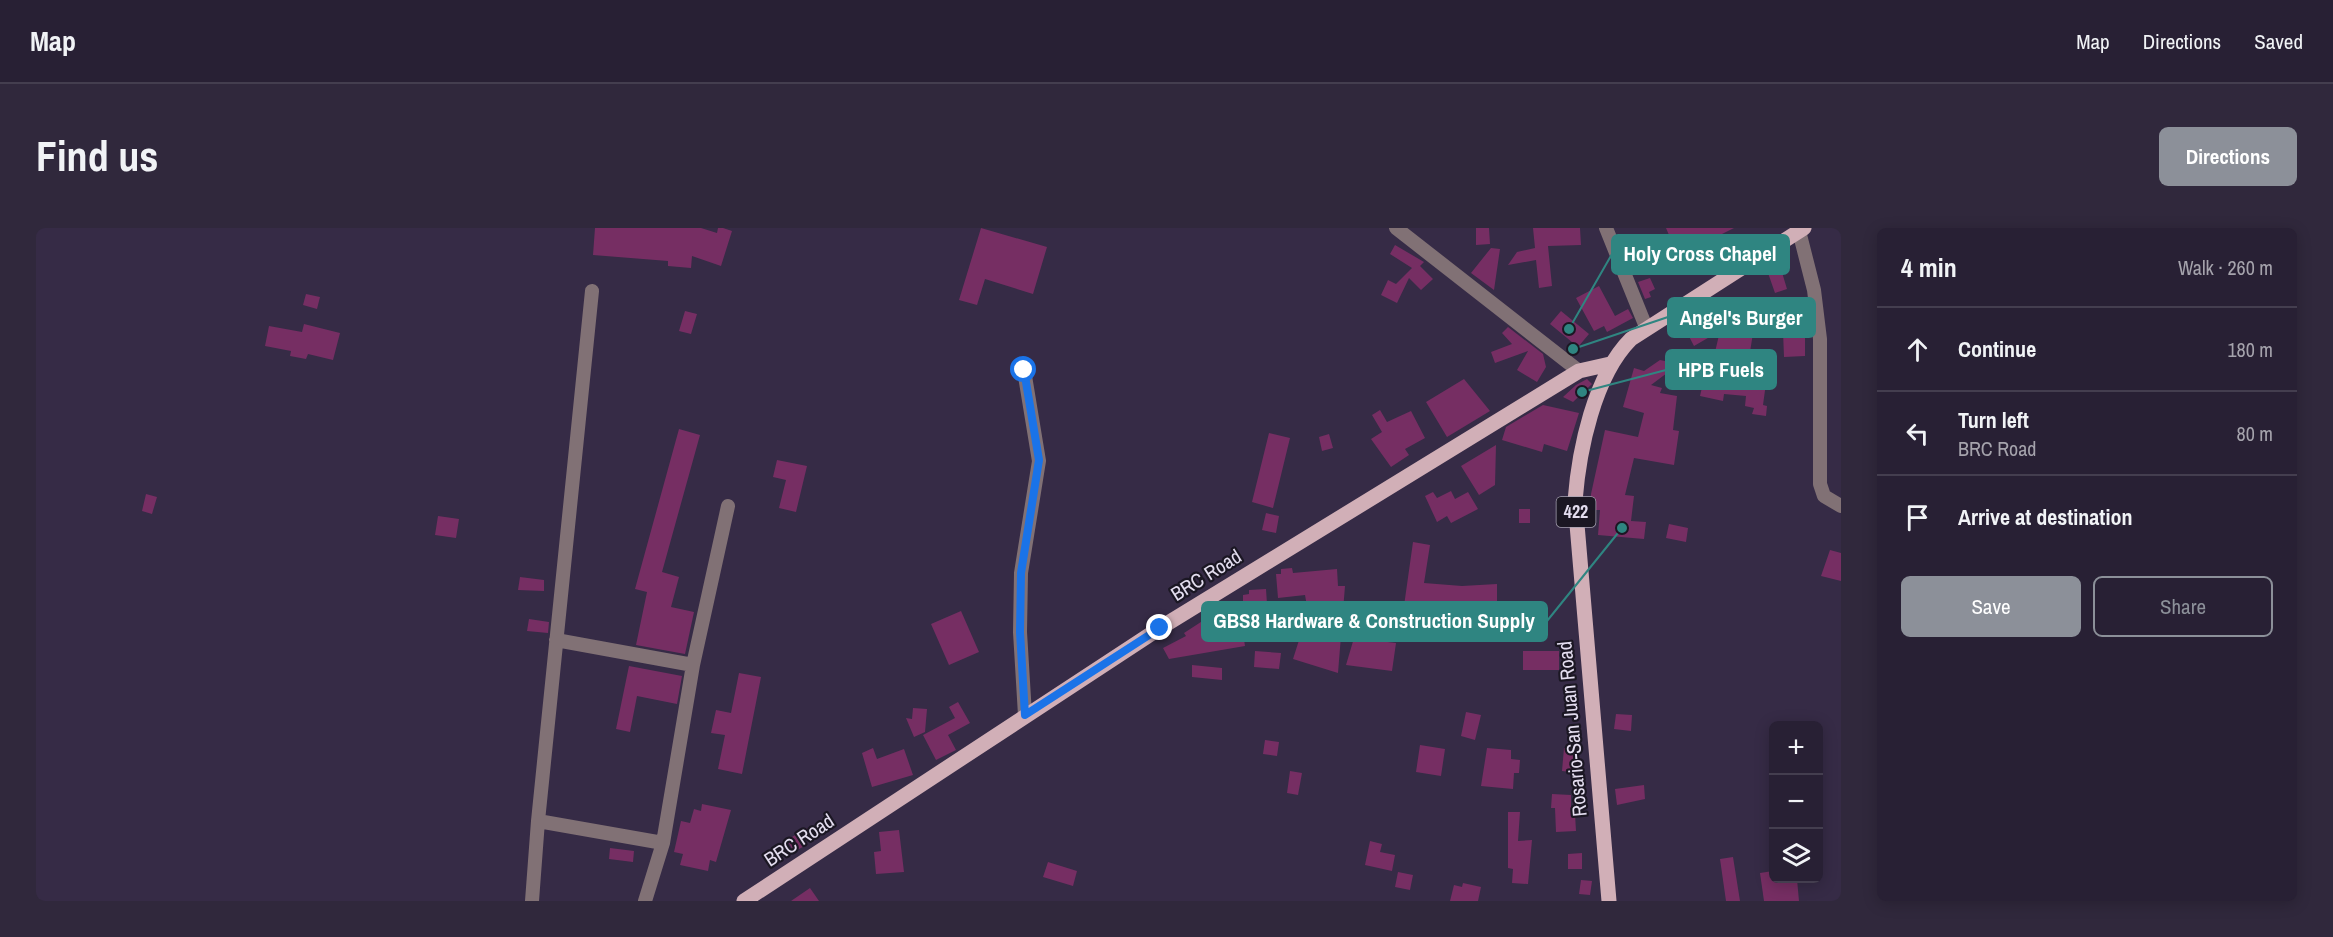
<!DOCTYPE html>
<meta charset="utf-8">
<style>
body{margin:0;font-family:"Archivo Narrow",sans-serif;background:#30283c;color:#f1f3f6}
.controls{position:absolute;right:18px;bottom:18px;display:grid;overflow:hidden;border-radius:9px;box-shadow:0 3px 15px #0003}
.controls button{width:54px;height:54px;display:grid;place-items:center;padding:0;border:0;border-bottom:2px solid #443e4f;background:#282034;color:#f1f3f6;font:30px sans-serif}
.stop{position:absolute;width:18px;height:18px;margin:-14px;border:4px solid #1a73e8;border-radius:50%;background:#fff}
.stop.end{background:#1a73e8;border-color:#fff;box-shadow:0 2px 6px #0008}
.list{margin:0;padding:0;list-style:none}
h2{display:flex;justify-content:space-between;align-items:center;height:78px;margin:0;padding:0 24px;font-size:26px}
h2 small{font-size:20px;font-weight:400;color:#a5a3ac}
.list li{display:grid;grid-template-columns:39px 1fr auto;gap:18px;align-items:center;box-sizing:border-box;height:84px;padding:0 24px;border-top:2px solid #443e4f}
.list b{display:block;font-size:22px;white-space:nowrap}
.list p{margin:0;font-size:20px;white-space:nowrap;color:#a5a3ac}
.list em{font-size:20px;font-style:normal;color:#a5a3ac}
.actions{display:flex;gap:12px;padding:18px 24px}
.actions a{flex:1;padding:14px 0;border:2px solid #8c9099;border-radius:9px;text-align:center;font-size:21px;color:#8c9099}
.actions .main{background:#8c9099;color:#fff}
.icon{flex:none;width:33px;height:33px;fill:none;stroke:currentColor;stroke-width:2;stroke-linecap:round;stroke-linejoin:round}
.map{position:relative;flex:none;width:1805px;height:673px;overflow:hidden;border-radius:9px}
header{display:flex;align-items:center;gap:36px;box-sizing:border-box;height:84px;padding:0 30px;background:#282034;border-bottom:2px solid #443e4f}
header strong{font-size:28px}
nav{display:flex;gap:33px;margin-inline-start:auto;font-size:21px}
.intro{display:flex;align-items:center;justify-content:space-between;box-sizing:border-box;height:144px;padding:0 36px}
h1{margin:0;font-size:42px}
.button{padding:15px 27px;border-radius:9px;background:#8c9099;color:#fff;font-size:21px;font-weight:700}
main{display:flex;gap:36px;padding:0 36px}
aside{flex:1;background:#282034;border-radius:9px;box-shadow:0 3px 15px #0003}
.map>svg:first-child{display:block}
.building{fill:#762e63}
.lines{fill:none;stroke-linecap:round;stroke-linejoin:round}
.minor{stroke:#817175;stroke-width:14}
.major{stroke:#d1afb7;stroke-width:15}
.route{stroke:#1a73e8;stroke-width:8}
.labels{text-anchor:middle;stroke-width:4.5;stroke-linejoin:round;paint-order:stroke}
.shield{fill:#1b1723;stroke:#a7a2b2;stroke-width:1.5}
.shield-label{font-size:18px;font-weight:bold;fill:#e3ddef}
.street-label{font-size:20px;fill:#e3ddef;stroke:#1b1723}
.leader{fill:none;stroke:#2f8581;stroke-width:2}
.callout-dot{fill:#2f8581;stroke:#1b1723;stroke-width:2}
.callout{fill:#2f8581;stroke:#2f8581;stroke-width:2}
.callout-label{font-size:21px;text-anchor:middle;font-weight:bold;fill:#fff}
</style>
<header>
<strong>Map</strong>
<nav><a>Map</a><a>Directions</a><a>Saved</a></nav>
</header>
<div class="intro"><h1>Find us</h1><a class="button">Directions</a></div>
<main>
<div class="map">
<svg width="1805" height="673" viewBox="0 0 1805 673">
<rect width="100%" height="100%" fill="#362b46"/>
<path class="building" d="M559,0H665L681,5L682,0H687L696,3L685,38L656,28L655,40L632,38V33L557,27Z
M945,0L1011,19L997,66L949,51L941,77L923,72Z
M1440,0H1453L1454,16L1440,17Z
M1497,0H1544L1545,17L1512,18L1516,58L1503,60L1500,32L1472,37L1481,24L1499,20Z
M1630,0H1698L1662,18L1664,22L1642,34L1629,9L1633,7Z
M1359,17L1388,34L1384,38L1397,51L1385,62L1373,50L1361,75L1345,67L1352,52L1360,56L1376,40L1354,26Z
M1455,20L1464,21L1458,62L1435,45Z
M1745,41L1751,61L1739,65L1732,45Z
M1614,50L1619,61L1613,64L1615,69L1609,71L1602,54Z
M1563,58L1579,88L1592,81L1597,90L1571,104L1568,98L1558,103L1540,70Z
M270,66L284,69L281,81L267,77Z
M1674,80L1684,100L1717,105L1714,124L1707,123L1706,126L1691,123L1690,126L1679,124L1684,103L1658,118L1646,95Z
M1752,80L1762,82L1759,102H1769V128L1748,129L1747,103Z
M649,83L661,86L655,106L643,103Z
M1525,83L1553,106L1542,119L1514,96Z
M268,96L304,105L297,132L272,126L270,131L254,128L255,123L229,118L233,98L266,104Z
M1472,99L1507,126L1510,139L1501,154L1481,142L1492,123L1459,135L1455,124L1476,116L1466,105Z
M1624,132L1643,136L1615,157L1626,160L1624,165L1641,168L1637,202L1643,203L1638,237L1598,230L1589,267L1598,268L1595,293L1610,294L1608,311L1562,307L1564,282H1554L1555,266L1569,202L1602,209L1608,185L1587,179L1598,140L1608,143Z
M1670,142L1693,147L1692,150L1730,155L1727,177L1731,178L1730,188L1716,186L1718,180L1709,178L1710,168L1688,166L1687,173L1664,168Z
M1428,151L1454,183L1411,209L1390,174Z
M1551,151L1556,156L1537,174L1527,169L1540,157Z
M1507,177L1543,185L1531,223L1508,216L1506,224L1466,212L1470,199Z
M1344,182L1351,194L1375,183L1389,210L1369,221L1373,227L1355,239L1335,211L1346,204L1336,187Z
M643,201L664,207L626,344L643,349L635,379L658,384L649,426L600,417L611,364L599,361Z
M1233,205L1254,210L1237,280L1216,274Z
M1293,206L1297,220L1286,223L1283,209Z
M1460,217L1459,257L1443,267L1425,238Z
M741,232L771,238L760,284L743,280L750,252L737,249Z
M1415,263L1419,271L1432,264L1442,281L1415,295L1411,288L1401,294L1389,268L1397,264L1401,270Z
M110,266L121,269L116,286L106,283Z
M1483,281H1494V295H1483Z
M1230,285L1243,288L1240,305L1226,302Z
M402,288L423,291L420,310L399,307Z
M1633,296L1652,300L1650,314L1630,310Z
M1377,314L1394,317L1388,355L1426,358L1461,356V374H1434V378L1413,380V388L1367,385Z
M1794,322L1805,325V353L1785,348Z
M1256,340L1257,345L1301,341L1302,358H1309L1302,445L1257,431L1272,384L1269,367L1242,370L1240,346H1245V341Z
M484,349L508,352V363L482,362Z
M1230,361L1232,391L1205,393L1209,418L1133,431L1127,420L1150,408L1148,405L1168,392L1192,388L1191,375L1207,373V367L1213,366V362Z
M925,383L943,424L913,437L895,396Z
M493,391L513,394L512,405L491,403Z
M1318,410L1360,415L1356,443L1310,437Z
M1219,423L1245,425L1243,441L1218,439Z
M1487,423H1523V442H1487Z
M1156,437L1186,440V452L1156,449Z
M593,438L646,448L641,476L601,468L594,504L580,501Z
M703,445L725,449L706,546L682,541L689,507L675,505L680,482L695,485Z
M922,474L934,495L912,507L920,522L900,532L887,507L919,490L913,479Z
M877,480L891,481L889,504L878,509L870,490L876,491Z
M1430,484L1445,487L1439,512L1425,508Z
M1580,486L1596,487L1595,503L1578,501Z
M1229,512L1243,514L1241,528L1227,526Z
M1384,517L1409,521L1405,548L1380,544Z
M837,520L841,531L868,521L877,547L836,559L826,525Z
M1451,520L1475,522V531L1484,532L1483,545H1478L1477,561L1445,558Z
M1528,520L1538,521V529L1545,530L1544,545L1526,543Z
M1254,543L1266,545L1262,567L1251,565Z
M1608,557L1609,571L1581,577L1579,561Z
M1516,566L1535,567V587L1539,586L1540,603L1520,604L1519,580H1515Z
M666,576L695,582L680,634L674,632L672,643L644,637L647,626L638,624L645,593L654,595L658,581L665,583Z
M1472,584H1484L1482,613L1496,612L1492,656L1476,655L1477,641L1472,640Z
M771,600L776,608L768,613L770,617L758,624L751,612Z
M863,602L868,644L840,646L838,624L845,623L843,604Z
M1334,613L1346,616L1344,624L1359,627L1356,643L1329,637Z
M574,620L598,623L597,634L573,631Z
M1546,625V641H1532V626Z
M1697,629L1704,673H1690L1684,631Z
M1012,634L1041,643L1037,658L1007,649Z
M1737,643V651H1761L1763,673H1728L1724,645Z
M1362,644L1377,647L1374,662L1359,659Z
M1545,652L1556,653L1554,667L1543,666Z
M1427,655L1445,659L1442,673H1414L1418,657L1426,659Z
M774,660L783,673H755Z"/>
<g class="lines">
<path class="minor" d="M1360,0L1543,143
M1570,0L1610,99
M1763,3L1778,62L1784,111V256L1788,268L1805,278
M988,142L1003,233L985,345L984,404L989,487
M520,412L657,437
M502,593L627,615
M496,673L502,593L556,63
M609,673L627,615L657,437L692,278"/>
<path class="major" d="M708,673L1124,400L1543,143L1574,136
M1573,673L1539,273C1543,222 1558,148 1595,111L1768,0"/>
</g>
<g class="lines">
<path class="route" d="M988,142L1003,232L985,345L984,404L989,487L1124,400"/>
</g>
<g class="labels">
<rect class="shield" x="1520.5" y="269" width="39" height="30" rx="4.5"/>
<g class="shield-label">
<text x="1540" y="290">422</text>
</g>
<g class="street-label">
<text transform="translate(1170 347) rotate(-32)" y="7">BRC Road</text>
<text transform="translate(1536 501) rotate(-95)" y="7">Rosario-San Juan Road</text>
<text transform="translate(763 612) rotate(-33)" y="7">BRC Road</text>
</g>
</g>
<path class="leader" d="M1533 101L1576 26M1537 121L1632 89M1546 164L1630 142M1586 300L1511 393"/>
<g class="callout-dot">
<circle cx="1533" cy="101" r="6"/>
<circle cx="1537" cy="121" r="6"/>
<circle cx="1546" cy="164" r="6"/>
<circle cx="1586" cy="300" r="6"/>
</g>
<g class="callout">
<rect x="1576" y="7" width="177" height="39" rx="6"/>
<rect x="1632" y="70" width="147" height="39" rx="6"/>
<rect x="1630" y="122" width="110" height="39" rx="6"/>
<rect x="1166" y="374" width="345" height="39" rx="6"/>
</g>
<g class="callout-label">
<text x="1664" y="33">Holy Cross Chapel</text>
<text x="1705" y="97">Angel's Burger</text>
<text x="1685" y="149">HPB Fuels</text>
<text x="1338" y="400">GBS8 Hardware &amp; Construction Supply</text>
</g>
</svg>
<div class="controls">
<button>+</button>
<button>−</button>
<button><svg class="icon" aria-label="layers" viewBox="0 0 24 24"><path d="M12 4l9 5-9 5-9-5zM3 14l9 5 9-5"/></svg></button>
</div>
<div class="stop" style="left:988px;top:142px"></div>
<div class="stop end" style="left:1124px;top:400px"></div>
</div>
<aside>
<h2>4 min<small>Walk · 260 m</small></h2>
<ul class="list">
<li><svg class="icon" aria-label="ahead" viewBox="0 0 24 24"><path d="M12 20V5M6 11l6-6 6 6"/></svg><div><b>Continue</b></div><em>180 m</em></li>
<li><svg class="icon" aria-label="left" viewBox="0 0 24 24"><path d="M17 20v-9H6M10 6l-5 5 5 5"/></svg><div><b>Turn left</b><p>BRC Road</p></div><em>80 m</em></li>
<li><svg class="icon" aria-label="arrive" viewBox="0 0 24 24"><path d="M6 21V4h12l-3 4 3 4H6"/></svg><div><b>Arrive at destination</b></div></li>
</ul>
<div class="actions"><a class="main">Save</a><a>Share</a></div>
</aside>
</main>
